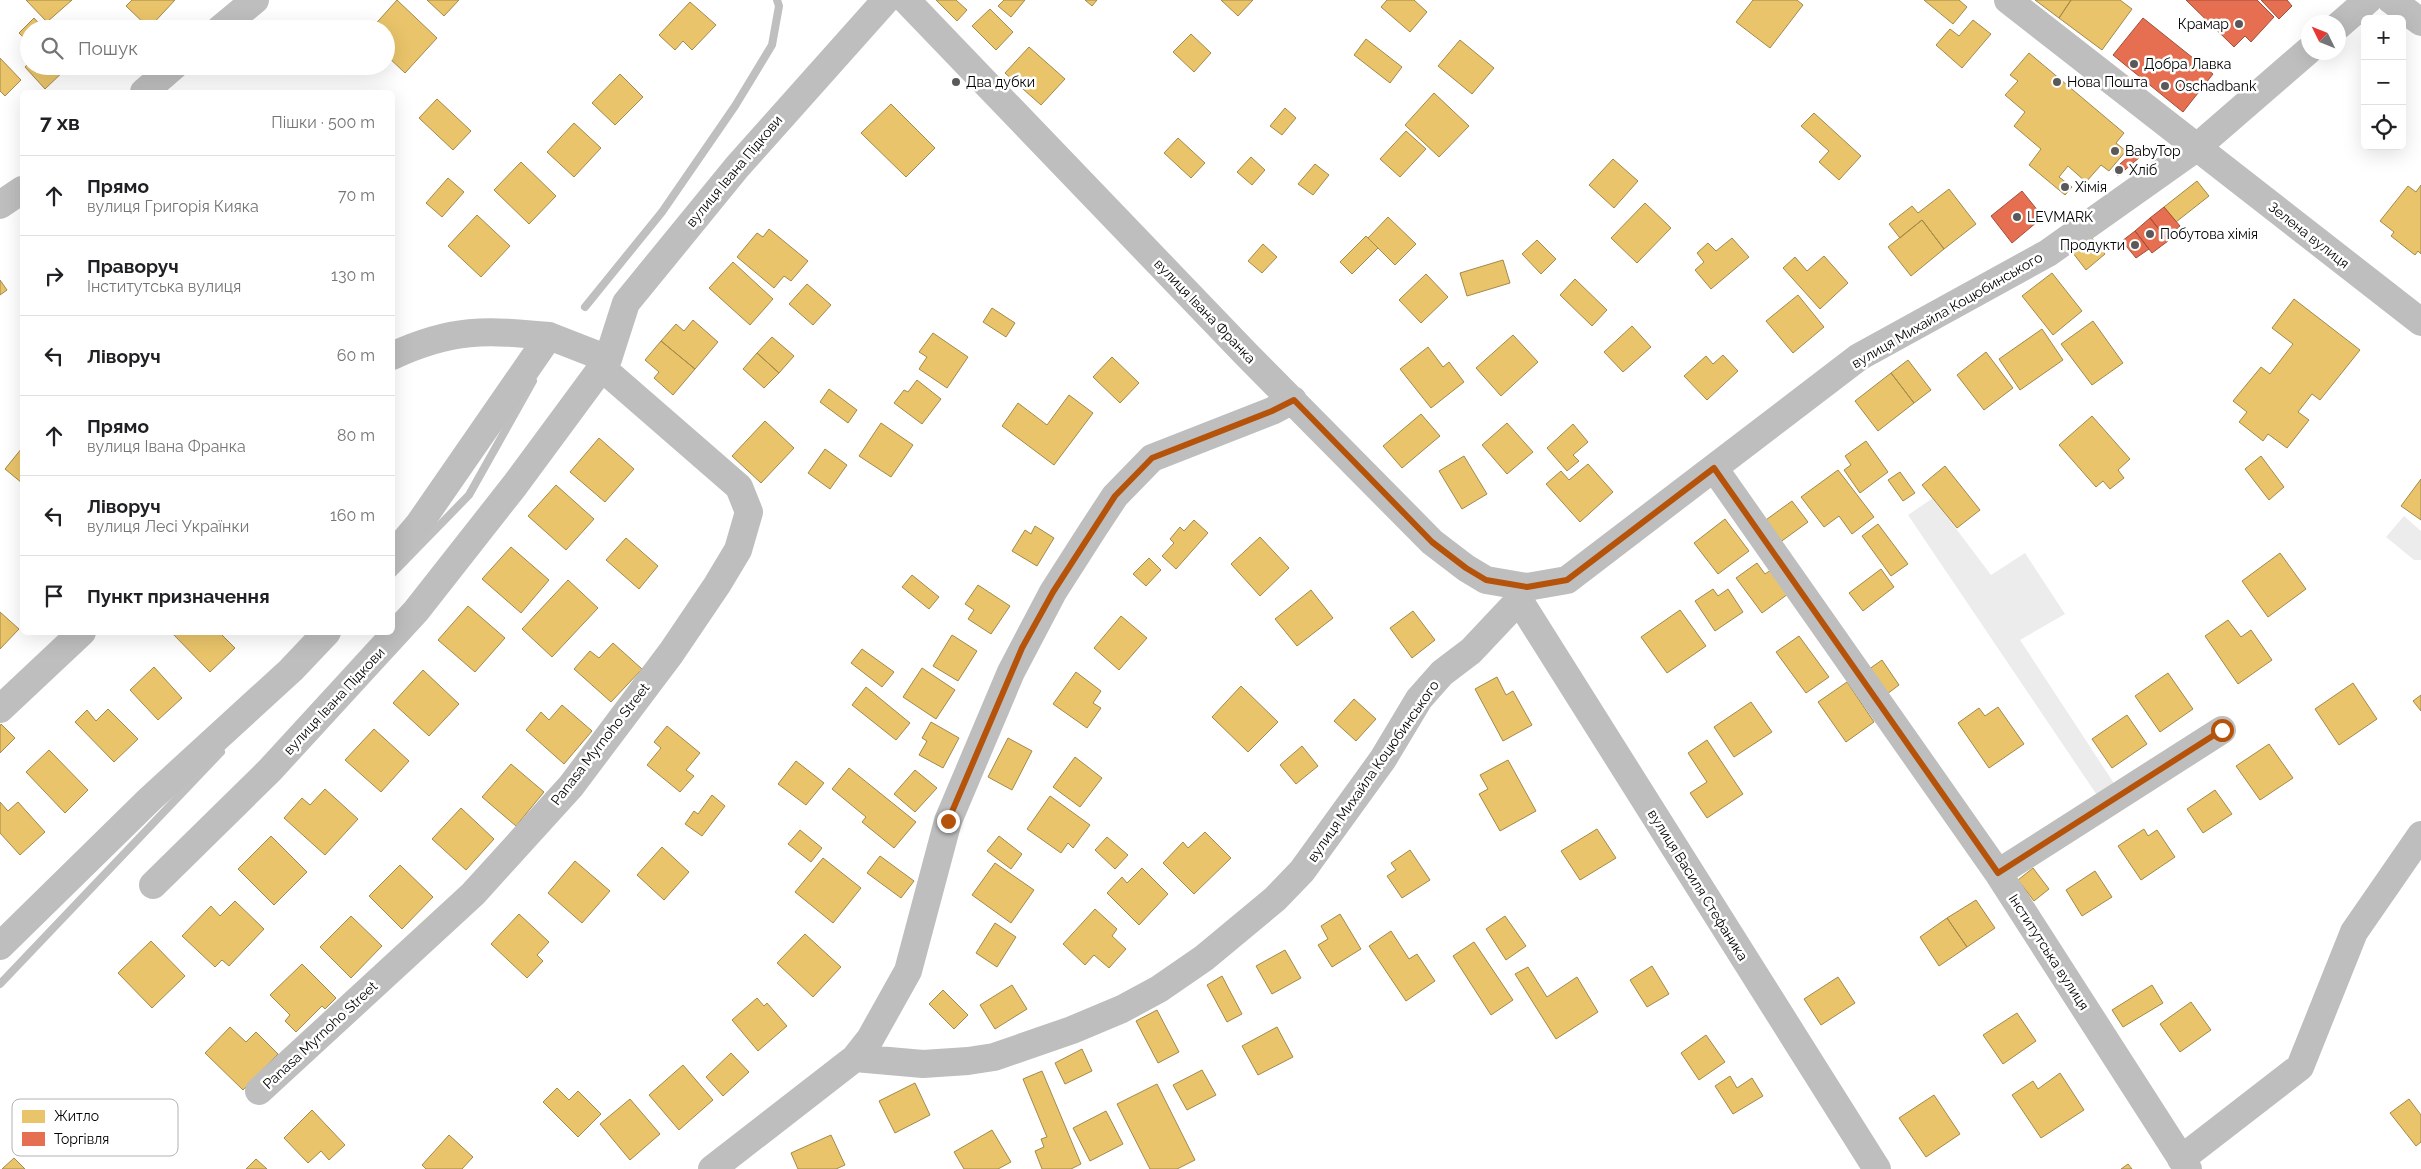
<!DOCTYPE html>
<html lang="uk">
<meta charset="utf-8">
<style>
body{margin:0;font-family:Raleway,sans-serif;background:#f6f6f6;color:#202124}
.controls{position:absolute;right:15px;top:15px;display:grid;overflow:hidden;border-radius:8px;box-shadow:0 5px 20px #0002}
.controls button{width:45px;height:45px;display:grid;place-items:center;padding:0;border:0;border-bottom:1px solid #e0e0e0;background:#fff;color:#202124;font:25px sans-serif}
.compass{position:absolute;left:2301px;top:15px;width:45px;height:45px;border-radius:50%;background:#fff;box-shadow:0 5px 20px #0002;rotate:313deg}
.stop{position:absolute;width:15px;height:15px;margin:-11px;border:4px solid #b45309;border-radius:50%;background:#fff}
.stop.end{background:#b45309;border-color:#fff;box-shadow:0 1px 5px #0008}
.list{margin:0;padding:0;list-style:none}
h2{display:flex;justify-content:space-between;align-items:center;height:65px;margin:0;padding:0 20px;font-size:21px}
h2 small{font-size:16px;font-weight:400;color:#757577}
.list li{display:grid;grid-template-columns:32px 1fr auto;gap:15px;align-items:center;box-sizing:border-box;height:80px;padding:0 20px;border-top:1px solid #e0e0e0}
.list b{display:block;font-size:19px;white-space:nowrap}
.list p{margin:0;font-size:16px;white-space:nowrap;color:#757577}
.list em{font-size:16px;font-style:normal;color:#757577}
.icon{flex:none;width:28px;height:28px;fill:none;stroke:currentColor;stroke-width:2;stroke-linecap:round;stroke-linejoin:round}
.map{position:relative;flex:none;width:2421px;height:1169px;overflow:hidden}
.search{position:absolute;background:#fff;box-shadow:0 5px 20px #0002;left:20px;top:20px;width:375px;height:55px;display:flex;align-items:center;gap:12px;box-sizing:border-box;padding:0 18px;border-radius:28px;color:#757577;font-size:19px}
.panel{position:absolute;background:#fff;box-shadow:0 5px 20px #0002;left:20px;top:90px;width:375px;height:545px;border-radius:8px}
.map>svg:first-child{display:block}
.green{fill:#ececec}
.homes{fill:#e9c46a;stroke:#a3894a}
.shops{fill:#e76f51;stroke:#a24e39}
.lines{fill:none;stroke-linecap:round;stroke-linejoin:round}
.stream{stroke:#bfbfbf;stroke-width:8}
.minor{stroke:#bebebe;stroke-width:28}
.tertiary{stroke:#bebebe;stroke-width:28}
.route{stroke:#b45309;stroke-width:6}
.poi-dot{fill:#595959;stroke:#fff;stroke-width:2}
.labels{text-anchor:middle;stroke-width:5;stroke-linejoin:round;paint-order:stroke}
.poi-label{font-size:14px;fill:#000;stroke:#fff;text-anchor:start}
.street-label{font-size:14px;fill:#000;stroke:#fff}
.key{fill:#fff;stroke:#b2b2b2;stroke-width:1}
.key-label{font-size:14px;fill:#000}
</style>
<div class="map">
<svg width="2421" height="1169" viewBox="0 0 2421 1169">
<rect width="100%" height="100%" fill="#fff"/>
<path class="green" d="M1933,498L1991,575L2025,553L2065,614L2020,640L2121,794L2103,804L1908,515Z
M2404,516L2421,531V560H2414L2386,537Z"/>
<path class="homes" d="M26,0H72L47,22Z
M132,0H175L149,28L126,6Z
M397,0L437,38L405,73L386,55V29H371Z
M427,0H459L444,16Z
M936,0H956L967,10L957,21Z
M1004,0H1025L1011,17L998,6Z
M1085,0H1097L1092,6Z
M1221,0H1253L1238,16Z
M1387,0H1414L1427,12L1410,32L1381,7Z
M1753,0H1797L1803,5L1770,48L1736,22Z
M1924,0H1959L1967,7L1953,24Z
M2035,0H2071L2059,18Z
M2071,0H2120L2132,9L2102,50L2059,18Z
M690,2L716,25L692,50L683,41L675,50L659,35Z
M990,9L1013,32L996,50L972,26Z
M34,18L44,29H29V43L19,33Z
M1973,20L1991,34L1962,68L1936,45L1950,29L1959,36Z
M1191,34L1211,53L1194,72L1173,52Z
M1366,39L1402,67L1390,83L1354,55Z
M1460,40L1494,68L1472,94L1438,66Z
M1029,47L1065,79L1041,105L1005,73Z
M2029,53L2124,133L2116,143L2126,151L2109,171L2101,165L2086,182L2068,166L2059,177L2072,187L2065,195L2029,165L2041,149L2014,126L2025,112L2005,95L2018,81L2010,75Z
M0,58L21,80L5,96L0,91Z
M29,63V66H69L45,89L25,67Z
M620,74L643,97L615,125L592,103Z
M1434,93L1469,126L1439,157L1405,125Z
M437,99L471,131L453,150L419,118Z
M891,104L935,148L906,177L861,133Z
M1285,108L1296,118L1282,135L1270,126Z
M1814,113L1861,156L1839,180L1819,162L1829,151L1801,126Z
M574,123L601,148L574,177L547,152Z
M1406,131L1426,149L1400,177L1380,159Z
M1178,138L1205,163L1191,178L1164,153Z
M1251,157L1265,170L1252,185L1237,172Z
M1613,159L1638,181L1614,208L1589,185Z
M521,162L556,196L529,224L494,190Z
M1315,164L1329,175L1313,195L1298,184Z
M448,178L464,192L442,217L426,203Z
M2197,181L2209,196L2176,222L2164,207Z
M2421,185V254L2418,251L2415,255L2391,236L2394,232L2380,221L2408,186L2416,192Z
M1949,189L1976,224L1944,249L1922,220L1900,238L1889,224L1912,206L1918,213Z
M1645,203L1671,228L1637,263L1611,238Z
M477,215L510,246L481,277L448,246Z
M1388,217L1416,244L1395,265L1368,238Z
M1922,220L1944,249L1911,276L1888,247Z
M769,229L808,261L791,281L784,276L774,288L737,257L757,233L763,237Z
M1366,236L1378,248L1352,274L1340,262Z
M1732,238L1749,257L1711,289L1695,270L1704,262L1697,253L1708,243L1716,251Z
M2092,238L2105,254L2086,270L2073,253Z
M1537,240L1556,259L1541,274L1522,254Z
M1263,244L1277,257L1262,273L1248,261Z
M1824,256L1848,283L1820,309L1783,268L1795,257L1807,271Z
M1503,260L1510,283L1467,296L1460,273Z
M733,262L773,299L750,325L709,288Z
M2052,273L2082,311L2053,335L2022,296Z
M1426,274L1448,297L1421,323L1399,300Z
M1575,279L1607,310L1592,326L1560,295Z
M0,280L7,290L0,295Z
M807,284L831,305L813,325L789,304Z
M1798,295L1824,327L1793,353L1766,321Z
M2294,299L2360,350L2320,400L2312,394L2298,412L2309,420L2287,448L2268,434L2263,441L2239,422L2247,412L2233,401L2261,367L2270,374L2293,344L2272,328Z
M992,308L1015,323L1006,337L983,322Z
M693,320L718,342L695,369L661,341L676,324L684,331Z
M2093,321L2123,363L2092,385L2061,344Z
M1632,326L1651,347L1623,372L1604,352Z
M2042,329L2063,360L2020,390L1999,359Z
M933,333L968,357L947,388L919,369L927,357L919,352Z
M1513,335L1538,362L1501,396L1476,368Z
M772,337L794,356L779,373L757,353Z
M661,341L695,369L673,395L654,378L659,372L645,360Z
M1428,347L1443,367L1449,362L1464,382L1431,408L1400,369Z
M1986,352L2013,388L1984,410L1957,375Z
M757,353L779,373L764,388L743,369Z
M1723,355L1738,371L1707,400L1684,376L1706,356L1713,364Z
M1112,357L1139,383L1120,403L1093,377Z
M1908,360L1931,390L1914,403L1891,373Z
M1891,373L1914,403L1878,431L1855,401Z
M917,380L941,399L922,424L894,403L904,390L908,392Z
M829,389L857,410L848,423L820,402Z
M1069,395L1093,413L1054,465L1002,426L1018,403L1047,425Z
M1421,414L1440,436L1402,468L1383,446Z
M2092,416L2130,459L2118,470L2124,478L2110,489L2103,481L2096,487L2059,445Z
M765,421L794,448L761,483L732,456Z
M881,423L913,445L891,477L859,456Z
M1507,423L1533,452L1507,474L1482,445Z
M1573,424L1588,442L1573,455L1579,461L1567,471L1547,448Z
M599,438L634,469L605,502L570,472Z
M1866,441L1888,472L1860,493L1844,470L1851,465L1845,456Z
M22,448V483L5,469Z
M825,449L847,465L830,489L808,473Z
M1464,456L1487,494L1462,509L1439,471Z
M2261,456L2284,487L2269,500L2245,469Z
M1588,464L1613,492L1580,522L1546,484L1561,471L1569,480Z
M1945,466L1980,510L1957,528L1922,485Z
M1838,470L1874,517L1852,534L1839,516L1824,527L1801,497Z
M1900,472L1915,493L1903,501L1888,480Z
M2421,479V520L2401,506Z
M556,485L594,519L566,550L528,516Z
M1792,501L1808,522L1779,543L1763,522Z
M1725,519L1749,551L1718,574L1694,543Z
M1194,520L1208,533L1176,569L1162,556L1174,543L1170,539L1180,527L1184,531Z
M1878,524L1908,564L1891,576L1862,536Z
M1035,526L1054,538L1037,566L1012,551L1025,530L1031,534Z
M1260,537L1289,568L1260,596L1231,564Z
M626,538L658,566L639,589L606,560Z
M511,547L549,580L521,613L482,579Z
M2280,553L2306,589L2268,617L2242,581Z
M1149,558L1161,570L1146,586L1133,574Z
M1757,563L1765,574L1771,570L1788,594L1762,613L1736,578Z
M1881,569L1894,587L1863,611L1849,593Z
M912,575L939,597L929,609L902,587Z
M568,580L598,608L552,657L522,629Z
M978,585L1010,606L991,634L968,619L974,610L965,604Z
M1713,589L1718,596L1728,589L1743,612L1715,631L1695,601Z
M1311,590L1333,618L1297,646L1275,619Z
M468,606L505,638L475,672L438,640Z
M1680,610L1706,646L1667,673L1641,637Z
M1413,611L1435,640L1412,658L1390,628Z
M0,612L19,629L0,649Z
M1121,616L1147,638L1119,670L1094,648Z
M2228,620L2241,637L2251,630L2272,660L2238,684L2205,636Z
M171,632H219L235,648L210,672Z
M952,635L977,651L958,681L933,666Z
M1799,636L1829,677L1806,693L1776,652Z
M613,643L642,669L611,702L574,669L590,651L599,658Z
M862,649L894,672L882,687L851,663Z
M1882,660L1899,685L1883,697L1865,672Z
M154,667L182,698L158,720L130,690Z
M922,668L955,690L936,719L903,697Z
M423,670L459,704L429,736L393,703Z
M1076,672L1101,691L1093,703L1101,708L1087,728L1053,704Z
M2168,673L2193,709L2160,732L2135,696Z
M1497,677L1506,695L1513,691L1532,725L1503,741L1475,689Z
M1847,682L1874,722L1846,742L1818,702Z
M2353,683L2377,719L2339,745L2315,709Z
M1241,686L1278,722L1248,752L1212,717Z
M866,687L910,723L896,740L852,705Z
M2421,695V711L2413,701Z
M1354,699L1376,719L1356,741L1334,721Z
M1751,702L1772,732L1734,757L1714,727Z
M562,705L592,731L564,764L526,730L541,712L549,720Z
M1998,707L2024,744L1989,768L1958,723L1979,708L1985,716Z
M108,709L138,739L114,762L75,722L87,710L96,721Z
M2127,715L2147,744L2112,768L2092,739Z
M931,722L959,738L943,768L919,755L927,741L922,738Z
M1,724L15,738L0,753V726Z
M667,726L700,753L686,770L694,776L680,792L647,765L661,748L654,742Z
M374,729L409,761L381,792L345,760Z
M1008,738L1032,751L1012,790L988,777Z
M1707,740L1743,794L1707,818L1690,793L1707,782L1688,753Z
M2269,744L2293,778L2260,800L2236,766Z
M1302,746L1318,766L1296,784L1280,765Z
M49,750L88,790L65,813L26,772Z
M1075,757L1102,778L1080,807L1053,787Z
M1508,760L1536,811L1500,831L1479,794L1488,789L1480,775Z
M796,761L824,783L806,805L778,784Z
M511,764L544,792L516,826L482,797Z
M849,768L916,822L894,848L862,822L866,817L832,789Z
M915,770L937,788L915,812L894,794Z
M325,789L358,819L325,855L284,818L302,798L310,805Z
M2215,790L2232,814L2203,833L2187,809Z
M712,795L725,806L702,836L685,824L694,811L698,814Z
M1050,796L1090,825L1073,848L1068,843L1061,853L1027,829Z
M0,802L8,811L18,802L45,832L20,855L0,833Z
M461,808L494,839L466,870L432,839Z
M1597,829L1616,858L1580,880L1561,851Z
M2144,829L2148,836L2157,830L2175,857L2141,880L2118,846Z
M800,830L822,848L811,862L788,844Z
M1205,832L1231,858L1194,894L1163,863L1183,842L1188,848Z
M271,836L307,872L274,905L238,869Z
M999,836L1022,854L1011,869L987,851Z
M1107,837L1128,855L1115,869L1095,850Z
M662,847L689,872L664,900L637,875Z
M1410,850L1430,880L1402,898L1387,876L1396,870L1391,863Z
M880,856L914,881L901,898L867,873Z
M823,858L861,888L833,923L795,892Z
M575,861L610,891L582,923L548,893Z
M995,863L1034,890L1011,923L972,895Z
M400,865L433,897L402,929L369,896Z
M1142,868L1168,894L1139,925L1107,893L1122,877L1127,883Z
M2033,868L2049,889L2034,901L2018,880Z
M2095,871L2112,897L2082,916L2066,890Z
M1976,900L1995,928L1967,947L1947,918Z
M235,901L264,929L229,966L222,960L215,967L182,936L211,906L220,916Z
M1095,909L1117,929L1112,936L1126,949L1109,968L1094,955L1085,965L1063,944Z
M519,914L549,942L537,955L543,961L527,978L491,944Z
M1340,914L1361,949L1332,967L1318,945L1328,939L1321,926Z
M351,916L382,946L351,978L320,947Z
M1505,916L1526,946L1506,960L1486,929Z
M1947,918L1967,947L1939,966L1920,937Z
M995,923L1016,937L997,967L976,953Z
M1391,931L1409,959L1417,954L1435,981L1406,1001L1369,946Z
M805,934L841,967L813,997L777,963Z
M151,941L185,976L152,1008L118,973Z
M1474,942L1513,1000L1491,1015L1453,956Z
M1285,950L1301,978L1272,994L1256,966Z
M302,964L336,998L325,1009L322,1006L296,1032L285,1021L290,1015L270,995Z
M1652,966L1669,994L1647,1007L1630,980Z
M1528,967L1547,997L1577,977L1598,1012L1556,1039L1515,974Z
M1222,976L1242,1014L1227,1022L1207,985Z
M1838,977L1855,1003L1821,1025L1804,999Z
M1012,985L1027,1009L995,1029L980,1005Z
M2152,985L2163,1003L2123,1027L2112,1010Z
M943,990L968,1015L954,1029L929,1004Z
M757,998L764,1006L767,1003L787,1026L758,1051L732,1020Z
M2191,1002L2211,1030L2180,1052L2160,1024Z
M1157,1010L1179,1052L1158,1063L1136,1021Z
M2017,1013L2036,1041L2003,1064L1983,1035Z
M230,1027L246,1042L256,1032L278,1054L243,1090L205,1053Z
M1277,1027L1293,1057L1258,1075L1242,1046Z
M1706,1035L1725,1062L1699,1080L1681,1053Z
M1082,1049L1092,1071L1065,1084L1055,1063Z
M731,1053L749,1072L723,1096L706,1077Z
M683,1065L713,1100L679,1130L649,1095Z
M1202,1070L1216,1095L1187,1110L1173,1085Z
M1042,1071L1081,1164L1071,1169H1042L1035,1151L1044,1147L1041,1139L1047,1137L1023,1079Z
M2060,1073L2084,1110L2041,1138L2012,1095L2033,1081L2038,1089Z
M1730,1076L1737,1088L1752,1078L1763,1096L1733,1114L1715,1086Z
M915,1083L930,1115L895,1133L879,1101Z
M1157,1084L1195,1160L1177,1169H1150L1117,1104Z
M557,1088L569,1100L578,1091L601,1114L578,1137L543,1102Z
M1934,1095L1960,1134L1926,1157L1899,1118Z
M630,1099L660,1134L630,1160L600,1124Z
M2409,1099L2421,1115V1142L2416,1146L2390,1113Z
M312,1110L345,1145L329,1160L321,1151L308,1163L284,1138Z
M1106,1111L1123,1144L1090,1161L1073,1128Z
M992,1130L1011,1162L998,1169H964L954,1152Z
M449,1135L473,1157L462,1169H426L422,1165Z
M831,1135L845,1165L836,1169H798L791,1153Z
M14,1158L25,1169H2Z
M256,1159L267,1169H246Z
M2128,1164L2132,1169H2121Z"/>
<path class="shops" d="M2186,0H2257L2274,17L2251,42L2245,36L2234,47Z
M2261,0H2287L2292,6L2279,19Z
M2143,18L2213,74L2183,112L2113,55Z
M2135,151L2140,157L2118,176L2113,170Z
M2022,191L2043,217L2012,243L1991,216Z
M2164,207L2180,226L2166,238L2150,218Z
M2150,218L2168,241L2152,253L2135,231Z
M2135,231L2149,249L2136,258L2122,241Z"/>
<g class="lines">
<path class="stream" d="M585,307L662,212L735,106L772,45L779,6L777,0
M392,574L469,495L533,381
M0,984L221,752"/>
<path class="minor" d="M906,0L1247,355L1432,542L1466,568L1486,580L1527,587L1567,580L1859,357L2048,253L2196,148L2308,51
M2008,0L2421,322
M2391,0L2421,22
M2338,26L2368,0
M392,356C452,328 486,330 549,336
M1714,468L1998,873L2188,1169
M392,556L419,524L549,336L608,359
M1519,600L1877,1169
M0,709L82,632
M1998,873L2222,730
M153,885L270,770L416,611L515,485L608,359L626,303L737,167L886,0
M0,946L150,799L291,670L327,632
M855,1058L870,1039L908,971L948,821L1011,672L1053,592L1092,531L1115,496L1152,458L1272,411L1293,400
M259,1091L473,894L571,786L671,653L717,585L738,550L749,512L739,487L601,367
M2181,1159L2300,1067L2354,932L2421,835
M712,1169L855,1058L923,1064L968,1061L994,1057L1072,1030L1122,1009L1159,989L1204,958L1275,899L1302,871L1383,759L1419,699L1442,673L1471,651L1519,600L1527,587"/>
<path class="tertiary" d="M220,29L255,0
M144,92L174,66
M0,205L22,190"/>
</g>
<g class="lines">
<path class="route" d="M948,821L1022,648L1053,592L1115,496L1152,458L1272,411L1294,400L1432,542L1466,568L1486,580L1527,587L1567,580L1714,468L1998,873L2222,730"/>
</g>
<g class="poi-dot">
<circle cx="2239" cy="24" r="5"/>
<circle cx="2134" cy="64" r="5"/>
<circle cx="956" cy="82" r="5"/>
<circle cx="2057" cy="82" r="5"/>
<circle cx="2165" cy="86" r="5"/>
<circle cx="2115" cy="151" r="5"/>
<circle cx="2119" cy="170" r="5"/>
<circle cx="2065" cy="187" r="5"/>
<circle cx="2017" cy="217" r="5"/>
<circle cx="2150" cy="234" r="5"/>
<circle cx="2135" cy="245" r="5"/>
</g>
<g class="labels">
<g class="poi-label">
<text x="2229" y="29" text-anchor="end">Крамар</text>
<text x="2144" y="69">Добра Лавка</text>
<text x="966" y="87">Два дубки</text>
<text x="2067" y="87">Нова Пошта</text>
<text x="2175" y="91">Oschadbank</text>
<text x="2125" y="156">BabyTop</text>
<text x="2129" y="175">Хліб</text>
<text x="2075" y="192">Хімія</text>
<text x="2027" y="222">LEVMARK</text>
<text x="2160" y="239">Побутова хімія</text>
<text x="2125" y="250" text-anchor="end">Продукти</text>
</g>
<g class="street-label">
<text transform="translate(734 171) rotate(-50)" y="5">вулиця Івана Підкови</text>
<text transform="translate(2309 235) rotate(38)" y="5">Зелена вулиця</text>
<text transform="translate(1947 310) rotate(-30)" y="5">вулиця Михайла Коцюбинського</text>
<text transform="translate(1205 311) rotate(46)" y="5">вулиця Івана Франка</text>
<text transform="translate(334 701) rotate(-47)" y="5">вулиця Івана Підкови</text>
<text transform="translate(600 744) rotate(-52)" y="5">Panasa Myrnoho Street</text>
<text transform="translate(1373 771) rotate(-55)" y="5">вулиця Михайла Коцюбинського</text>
<text transform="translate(1698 885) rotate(58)" y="5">вулиця Василя Стефаника</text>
<text transform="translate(2049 952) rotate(57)" y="5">Інститутська вулиця</text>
<text transform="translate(320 1035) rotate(-43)" y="5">Panasa Myrnoho Street</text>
</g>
</g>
<rect x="12" y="1099" width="166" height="57" rx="8" class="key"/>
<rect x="22" y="1110" width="23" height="13" fill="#e9c46a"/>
<rect x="22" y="1132" width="23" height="14" fill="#e76f51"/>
<g class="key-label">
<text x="54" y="1121">Житло</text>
<text x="54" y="1144">Торгівля</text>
</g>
</svg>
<div class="controls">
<button>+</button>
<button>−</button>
<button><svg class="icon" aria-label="locate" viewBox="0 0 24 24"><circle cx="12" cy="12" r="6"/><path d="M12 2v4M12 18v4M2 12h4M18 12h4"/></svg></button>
</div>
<svg class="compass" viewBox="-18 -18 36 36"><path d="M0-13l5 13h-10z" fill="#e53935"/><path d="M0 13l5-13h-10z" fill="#757577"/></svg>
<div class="stop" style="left:2222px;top:730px"></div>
<div class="stop end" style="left:948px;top:821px"></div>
<div class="search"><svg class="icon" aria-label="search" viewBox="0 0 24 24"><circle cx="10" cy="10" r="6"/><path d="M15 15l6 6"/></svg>Пошук</div>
<section class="panel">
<h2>7 хв<small>Пішки · 500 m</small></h2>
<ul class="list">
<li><svg class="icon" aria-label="ahead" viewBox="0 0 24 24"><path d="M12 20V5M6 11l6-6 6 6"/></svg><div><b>Прямо</b><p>вулиця Григорія Кияка</p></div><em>70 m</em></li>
<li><svg class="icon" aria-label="right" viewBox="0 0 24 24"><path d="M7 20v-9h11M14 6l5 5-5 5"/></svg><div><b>Праворуч</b><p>Інститутська вулиця</p></div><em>130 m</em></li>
<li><svg class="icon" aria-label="left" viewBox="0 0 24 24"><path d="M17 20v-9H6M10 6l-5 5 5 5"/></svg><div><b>Ліворуч</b></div><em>60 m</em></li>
<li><svg class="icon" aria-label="ahead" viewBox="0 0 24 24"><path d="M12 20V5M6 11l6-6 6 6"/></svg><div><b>Прямо</b><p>вулиця Івана Франка</p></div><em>80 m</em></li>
<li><svg class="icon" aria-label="left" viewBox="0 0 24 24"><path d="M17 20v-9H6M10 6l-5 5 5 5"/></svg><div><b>Ліворуч</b><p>вулиця Лесі Українки</p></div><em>160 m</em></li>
<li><svg class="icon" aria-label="arrive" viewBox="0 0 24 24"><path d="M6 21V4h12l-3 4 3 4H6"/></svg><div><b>Пункт призначення</b></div></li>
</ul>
</section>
</div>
